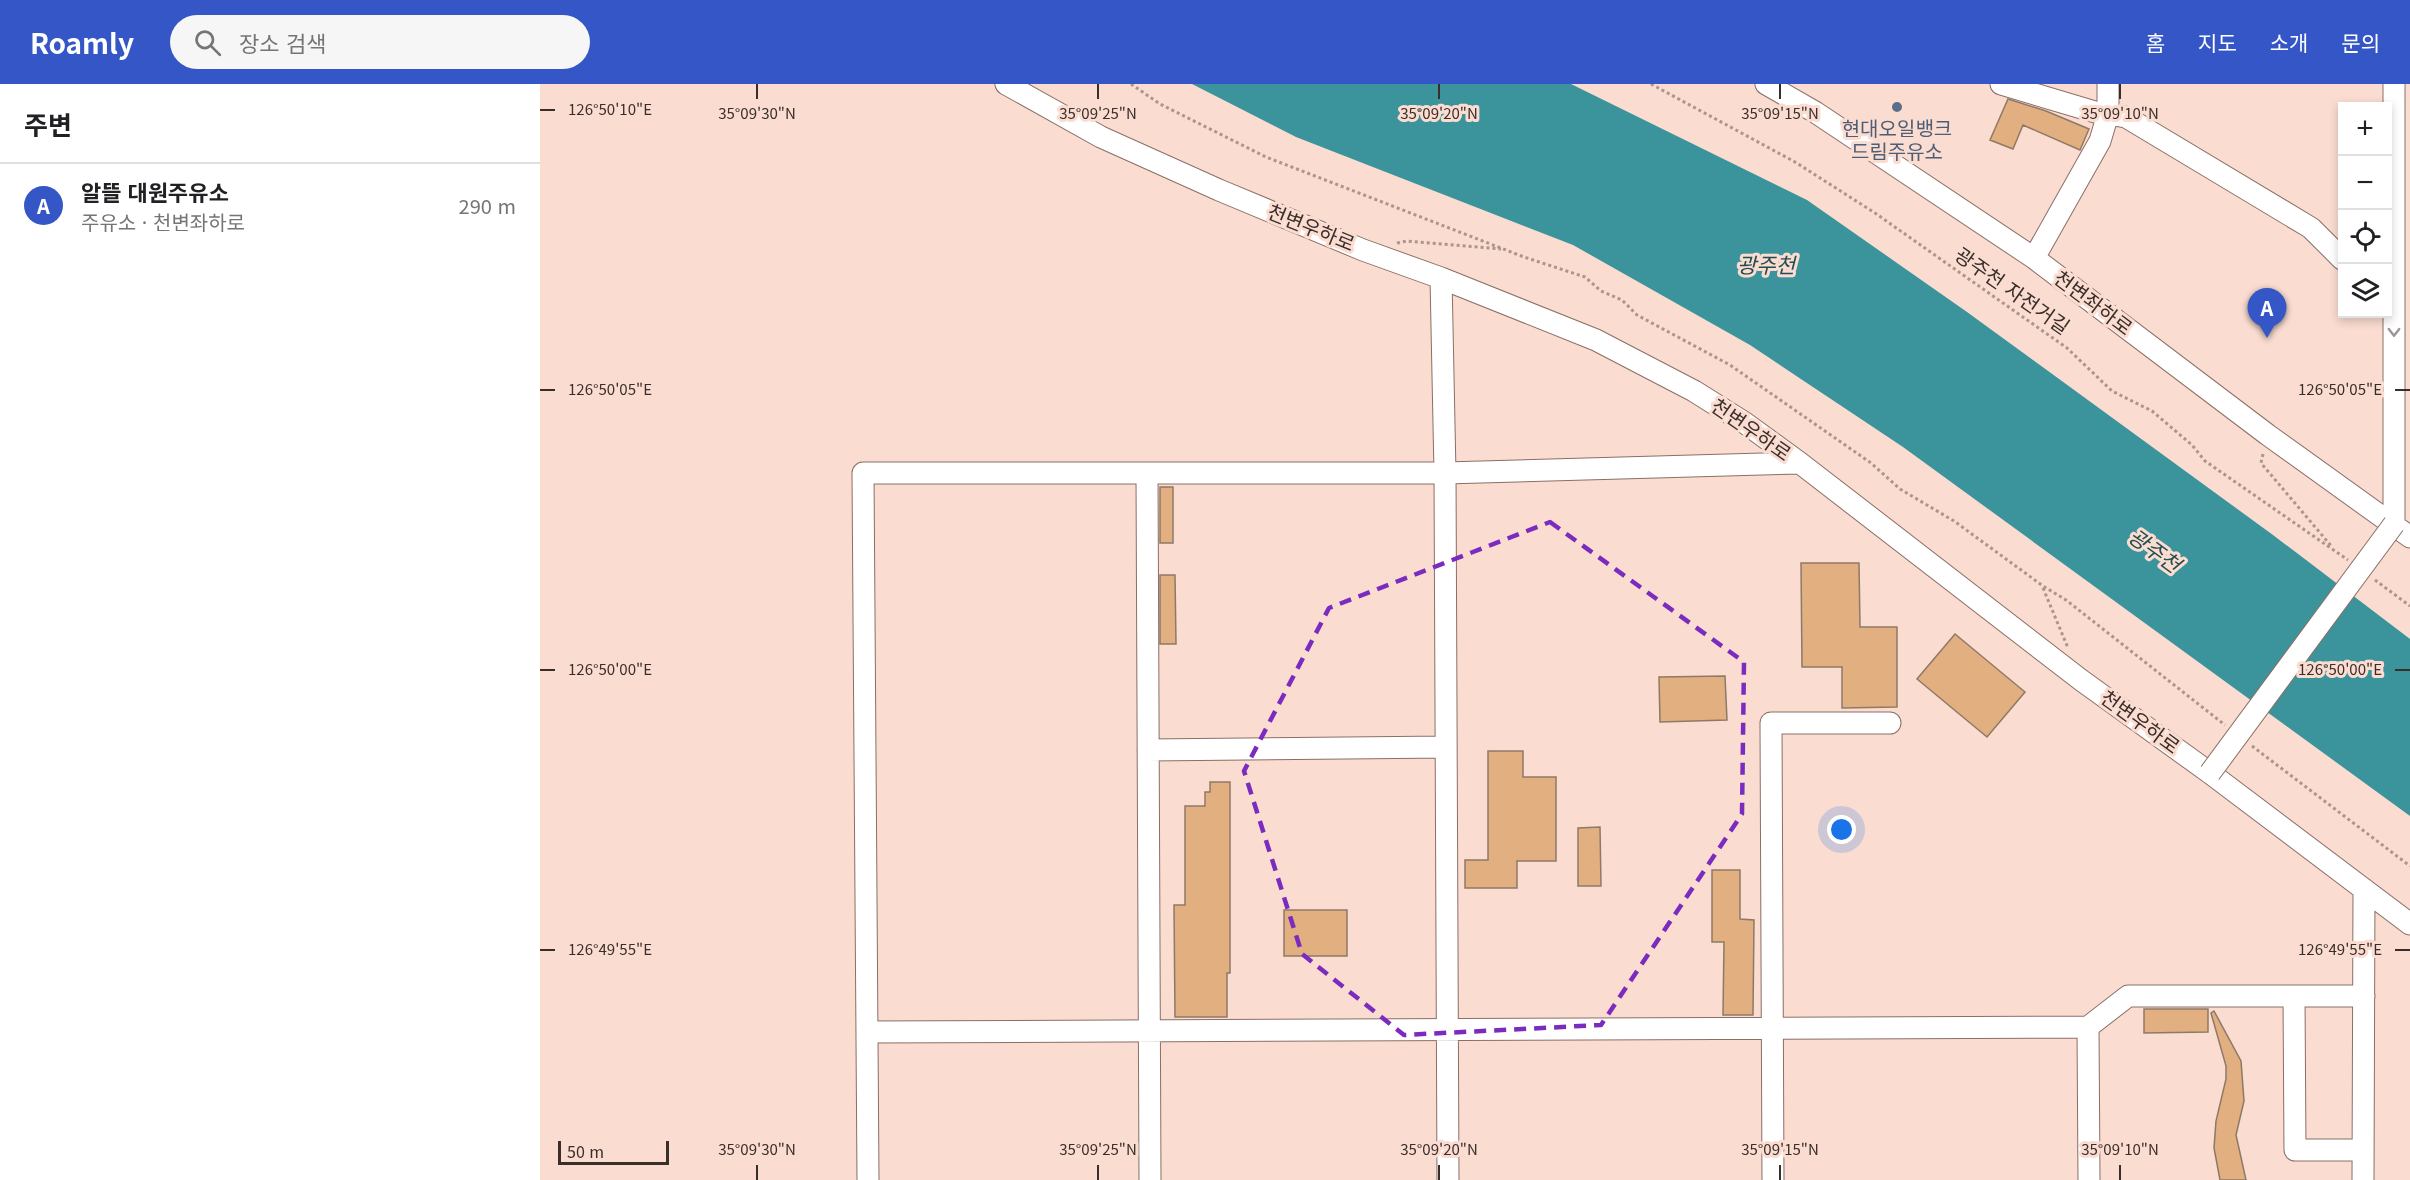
<!DOCTYPE html>
<html lang="ko">
<meta charset="utf-8">
<style>
body{margin:0;font-family:Georgia,"Noto Sans KR",serif;background:#f6f6f6;color:#202124}
.controls{position:absolute;right:18px;top:18px;display:grid;overflow:hidden;border-radius:0px;box-shadow:0 3px 9px #0003}
.controls button{width:54px;height:54px;display:grid;place-items:center;padding:0;border:0;border-bottom:2px solid #e0e0e0;background:#fff;color:#202124;font:30px sans-serif}
.scale{position:absolute;left:18px;bottom:15px;width:111px;box-sizing:border-box;padding-left:6px;border:3px solid #3a2e2a;border-top:0;font-size:16px;line-height:21px;white-space:nowrap;color:#3a2e2a;-webkit-text-stroke:4px #fadcd1;paint-order:stroke}
.you{position:absolute;left:1302px;top:746px;width:21px;height:21px;margin:-15px;border:4px solid #fff;border-radius:50%;background:#1a73e8;box-shadow:0 0 0 9px #1a73e833}
.badge{display:grid;place-items:center;width:39px;height:39px;border-radius:50%;background:#3456c6;color:#fff;font-size:20px;font-weight:700}
.pin{position:absolute;translate:-50% -50px;filter:drop-shadow(0 2px 3px #0008)}
.pin::after{content:'';position:absolute;top:32px;width:21px;height:18px;background:inherit;clip-path:polygon(0 0,100% 0,50% 100%)}
.list{margin:0;padding:0;list-style:none}
h2{display:flex;justify-content:space-between;align-items:center;height:78px;margin:0;padding:0 24px;font-size:26px}
h2 small{font-size:20px;font-weight:400;color:#757577}
.list li{display:grid;grid-template-columns:39px 1fr auto;gap:18px;align-items:center;box-sizing:border-box;height:84px;padding:0 24px;border-top:2px solid #e0e0e0}
.list b{display:block;font-size:22px;white-space:nowrap}
.list p{margin:0;font-size:20px;white-space:nowrap;color:#757577}
.list em{font-size:20px;font-style:normal;color:#757577}
.icon{flex:none;width:33px;height:33px;fill:none;stroke:currentColor;stroke-width:2;stroke-linecap:round;stroke-linejoin:round}
.map{position:relative;flex:none;width:1870px;height:1096px;overflow:hidden}
header{display:flex;align-items:center;gap:36px;box-sizing:border-box;height:84px;padding:0 30px;background:#3456c6;color:#fff}
header strong{font-size:28px}
nav{display:flex;gap:33px;margin-inline-start:auto;font-size:21px}
.search{width:420px;height:54px;background:#f6f6f6;display:flex;align-items:center;gap:15px;box-sizing:border-box;padding:0 21px;border-radius:33px;color:#757577;font-size:22px}
main{display:flex}
aside{flex:1;background:#fff}
.map>svg:first-child{display:block}
.water{fill:#3b949c}
.building{fill:#e2af81;stroke:#8e7967;stroke-width:1.5}
.lines{fill:none;stroke-linecap:round;stroke-linejoin:round}
.minor-casing{stroke:#8a6f66;stroke-width:23}
.path{stroke:#ac958d;stroke-width:3;stroke-dasharray:3 3;stroke-linecap:butt}
.minor{stroke:#fff;stroke-width:21}
.minor-bridge-casing{stroke:#8a6f66;stroke-width:23;stroke-linecap:butt}
.minor-bridge{stroke:#fff;stroke-width:21}
.oneway{stroke:#9c9694}
.marked{fill:none;stroke:#7b2cbf;stroke-width:4.5;stroke-dasharray:12 8;stroke-linejoin:round}
.ticks{fill:none;stroke:#3a2e2a;stroke-width:2}
.service-dot{fill:#5c6f8a;stroke:#fadcd1;stroke-width:2}
.labels{text-anchor:middle;stroke-width:6;stroke-linejoin:round;paint-order:stroke}
.service-label{font-size:20px;fill:#4e5e75;stroke:#fadcd1}
.street-label{font-size:20px;fill:#3a2e2a;stroke:#fadcd1}
.water-label{font-size:21px;font-style:italic;fill:#244d51;stroke:#fadcd1}
.ticks-label{font-size:15px;text-anchor:middle;fill:#3a2e2a;stroke:#fadcd1;stroke-width:6;stroke-linejoin:round;paint-order:stroke}
</style>
<header>
<strong>Roamly</strong>
<div class="search"><svg class="icon" aria-label="search" viewBox="0 0 24 24"><circle cx="10" cy="10" r="6"/><path d="M15 15l6 6"/></svg>장소 검색</div>
<nav><a>홈</a><a>지도</a><a>소개</a><a>문의</a></nav>
</header>
<main>
<aside>
<h2>주변<small></small></h2>
<ul class="list">
<li><span class="badge">A</span><div><b>알뜰 대원주유소</b><p>주유소 · 천변좌하로</p></div><em>290 m</em></li>
</ul>
</aside>
<div class="map">
<svg width="1870" height="1096" viewBox="0 0 1870 1096">
<rect width="100%" height="100%" fill="#fadcd1"/>
<path class="water" d="M652,0H1031L1267,116L1427,228L1733,451L1870,555V732L1363,363L1210,261L1033,161L756,53Z"/>
<path class="building" d="M1468,15L1506,27L1549,45L1540,66L1483,41L1473,65L1450,56Z
M620,403H633V459H620Z
M1261,479H1319L1320,543H1357V623L1302,624V583H1262Z
M620,491H635L636,560H620Z
M1415,550L1485,608L1447,653L1377,595Z
M1185,592L1187,636L1120,638L1119,593Z
M948,667H983V693H1016V777H977V804H925V776H948Z
M670,698H690V889H687V933H635L634,821H645V722H665V708H670Z
M1060,743L1061,802H1038V744Z
M1172,786H1200V835L1214,836L1213,931H1183L1184,858H1172Z
M744,826H807V872H744Z
M1604,925H1668V948L1604,949Z
M1674,927L1701,977L1704,1017L1696,1051L1706,1096H1680L1674,1064L1676,1037L1686,995V982L1671,929Z"/>
<g class="lines">
<g class="minor-casing">
<path id="minor" d="M466,0L561,53L679,106L823,166L901,194L1056,256L1154,307L1205,339L1260,379L1541,596L1670,689L1870,840
M1226,0L1275,28L1494,174L1728,351L1870,453
M1461,0L1555,28L1586,33L1771,144L1802,175
M1854,0V440
M1494,174L1560,57L1568,30V0
M901,194L905,389L908,1096
M608,666L906,663
M1754,912L1755,1066H1823
M1548,943L1588,912H1824
M327,948L1548,943L1549,1096
M328,1096L323,389H607
M610,1096L607,389H905L1260,379
M1233,1096L1231,639H1350
M1823,1096L1824,805"/>
</g>
<path class="path" d="M591,0L620,20L726,73L984,173L1045,193L1061,207L1082,216L1097,231L1190,281L1331,379L1360,405L1414,437L1503,502L1526,516L1685,641
M1111,0L1255,78L1335,129L1527,264L1572,307L1612,327L1652,361L1665,377L1808,476
M857,159L867,157L961,165
M1723,370L1721,379L1792,463
M1835,496L1870,522
M1503,504L1528,564
M1712,662L1870,782"/>
<use href="#minor" class="minor"/>
<g class="minor-bridge-casing">
<path id="minor-bridge" d="M1670,689L1854,440"/>
</g>
<use href="#minor-bridge" class="minor-bridge"/>
</g>
<defs><path id="oneway-chevron" d="M-2-3.5L2.5 0L-2 3.5" fill="none" stroke-width="1.6" stroke-linecap="round" stroke-linejoin="round" transform="scale(1.5)"/></defs>
<use class="oneway" href="#oneway-chevron" transform="translate(1854 248) rotate(90)"/>
<path class="marked" d="M1010,438L1204,578L1202,730L1061,941L864,951L762,870L704,687L789,524Z"/>
<path class="ticks" d="M217,0V15M558,0V15M899,0V15M1240,0V15M1580,0V15M0,26H15M0,306H15M1855,306H1870M0,586H15M1855,586H1870M0,866H15M1855,866H1870M217,1081V1096M558,1081V1096M899,1081V1096M1240,1081V1096M1580,1081V1096"/>
<circle class="service-dot" cx="1357" cy="23" r="6"/>
<g class="labels">
<g class="service-label">
<text x="1357" y="52">현대오일뱅크<tspan x="1357" dy="23">드림주유소</tspan></text>
</g>
<g class="street-label">
<text transform="translate(771 144) rotate(22)" y="7">천변우하로</text>
<text transform="translate(1472 207) rotate(35)" y="7">광주천 자전거길</text>
<text transform="translate(1553 219) rotate(37)" y="7">천변좌하로</text>
<text transform="translate(1211 346) rotate(35)" y="7">천변우하로</text>
<text transform="translate(1600 638) rotate(36)" y="7">천변우하로</text>
</g>
<g class="water-label">
<text x="1226" y="189">광주천</text>
<text transform="translate(1614 467) rotate(36)" y="7">광주천</text>
</g>
</g>
<g class="ticks-label">
<text x="70" y="31">126°50'10"E</text>
<text x="217" y="35">35°09'30"N</text>
<text x="558" y="35">35°09'25"N</text>
<text x="899" y="35">35°09'20"N</text>
<text x="1240" y="35">35°09'15"N</text>
<text x="1580" y="35">35°09'10"N</text>
<text x="1800" y="311">126°50'05"E</text>
<text x="70" y="311">126°50'05"E</text>
<text x="1800" y="591">126°50'00"E</text>
<text x="70" y="591">126°50'00"E</text>
<text x="1800" y="871">126°49'55"E</text>
<text x="70" y="871">126°49'55"E</text>
<text x="217" y="1071">35°09'30"N</text>
<text x="558" y="1071">35°09'25"N</text>
<text x="899" y="1071">35°09'20"N</text>
<text x="1240" y="1071">35°09'15"N</text>
<text x="1580" y="1071">35°09'10"N</text>
</g>
</svg>
<div class="controls">
<button>+</button>
<button>−</button>
<button><svg class="icon" aria-label="locate" viewBox="0 0 24 24"><circle cx="12" cy="12" r="6"/><path d="M12 2v4M12 18v4M2 12h4M18 12h4"/></svg></button>
<button><svg class="icon" aria-label="layers" viewBox="0 0 24 24"><path d="M12 4l9 5-9 5-9-5zM3 14l9 5 9-5"/></svg></button>
</div>
<div class="scale">50 m</div>
<div class="you"></div>
<div class="pin badge" style="left:1727px;top:254px">A</div>
</div>
</main>
